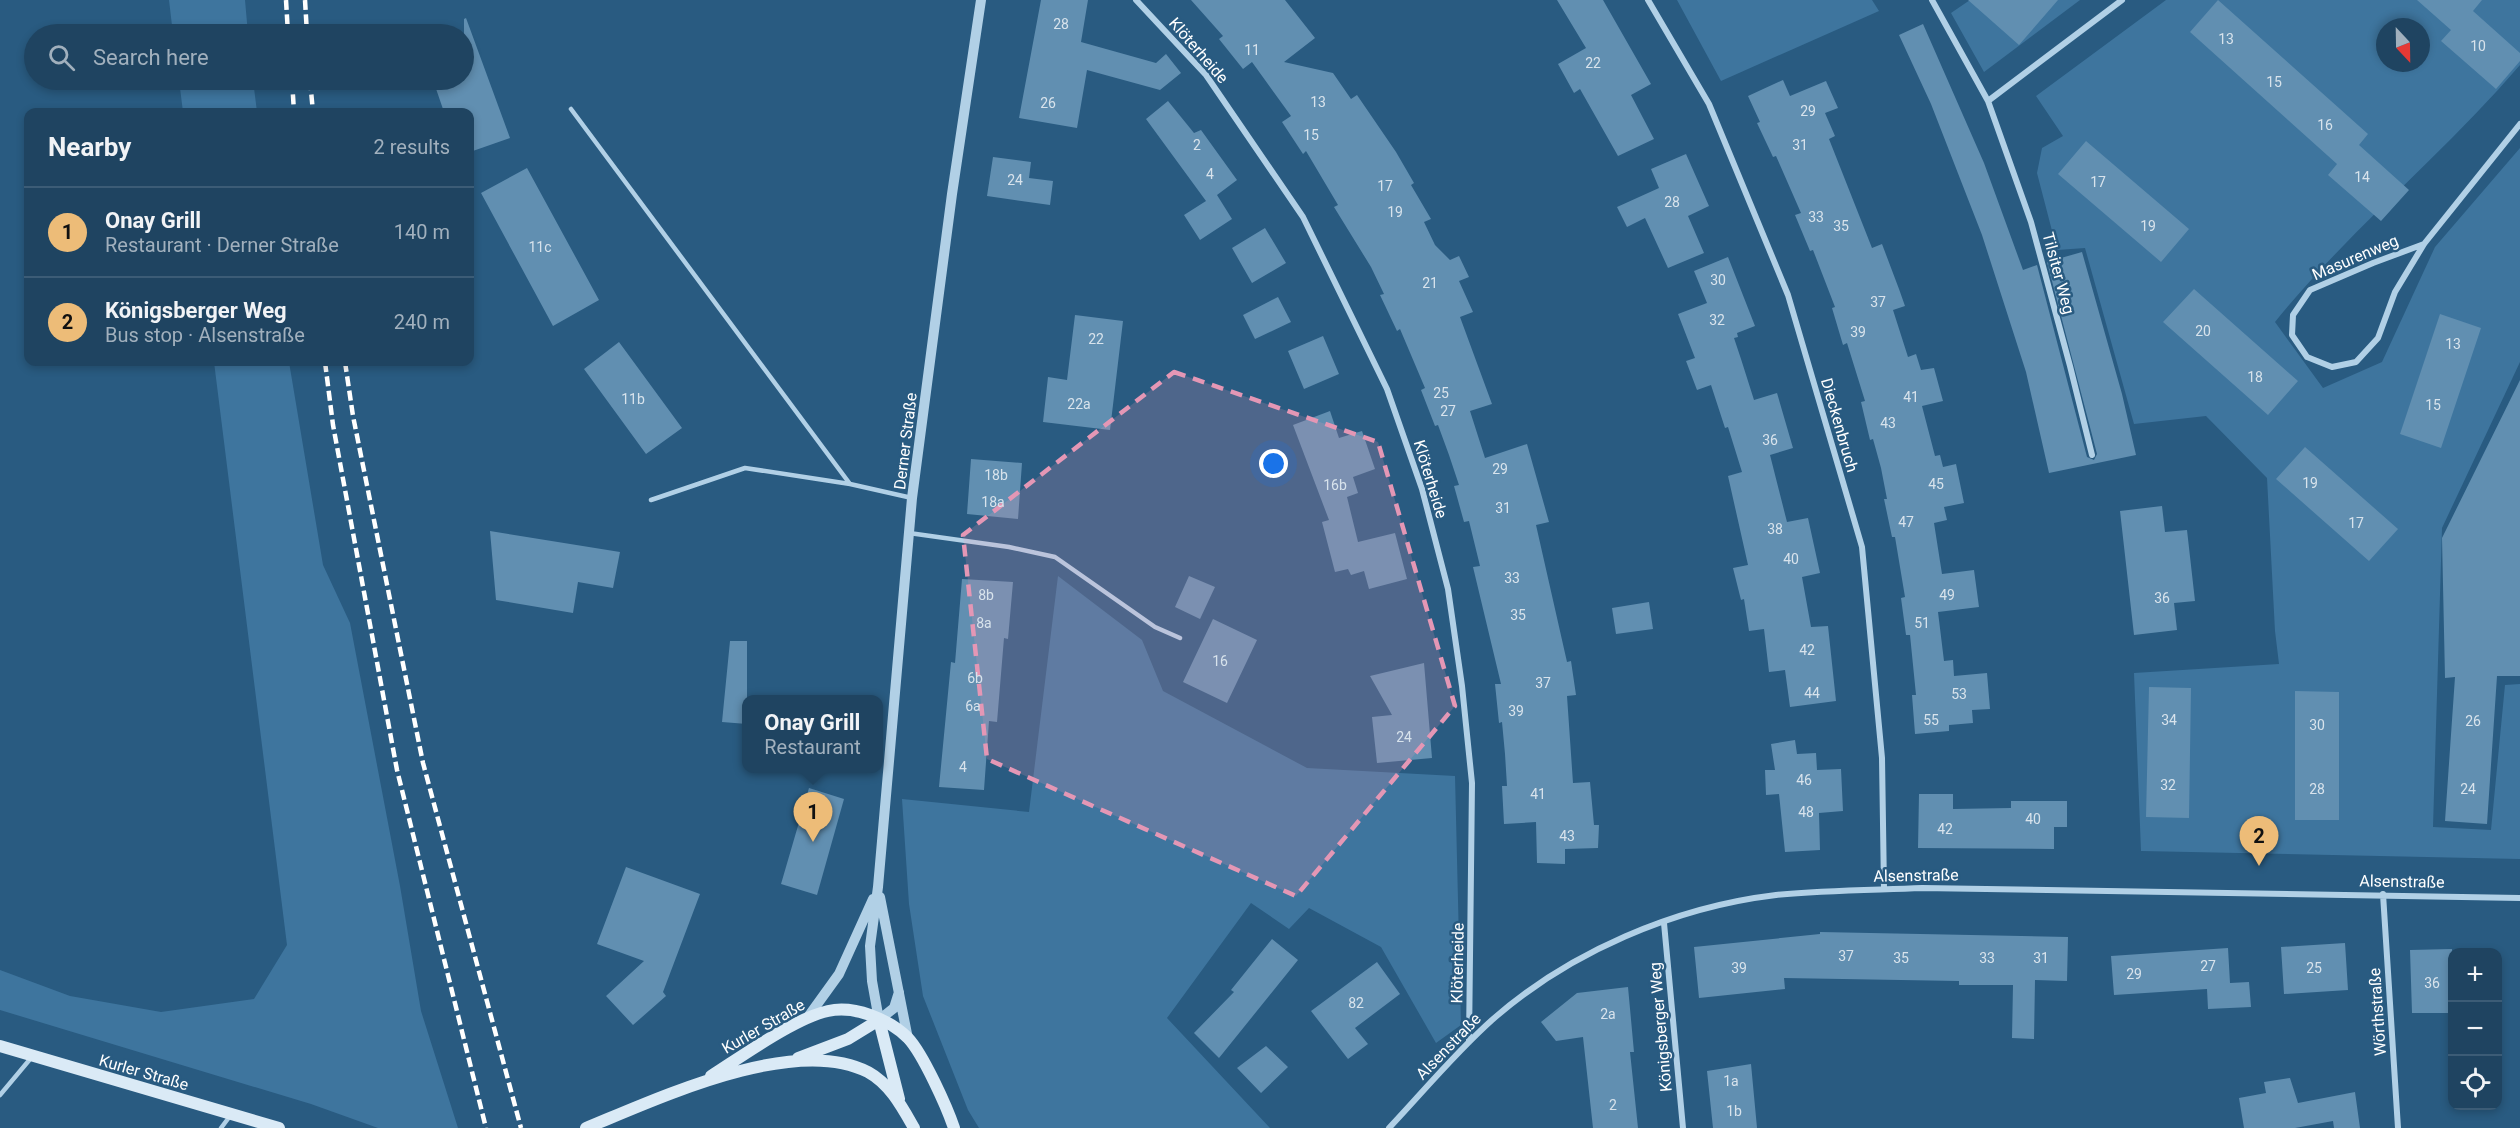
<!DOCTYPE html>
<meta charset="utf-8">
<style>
body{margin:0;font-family:Roboto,sans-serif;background:#274b67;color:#f1f3f6}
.controls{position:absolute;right:18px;bottom:18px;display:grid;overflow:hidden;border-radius:12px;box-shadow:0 3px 9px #0003}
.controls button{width:54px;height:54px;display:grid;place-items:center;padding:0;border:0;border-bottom:2px solid #3c5c76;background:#1f4461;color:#f1f3f6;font:30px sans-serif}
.compass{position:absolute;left:2376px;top:18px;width:54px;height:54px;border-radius:50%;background:#1f4461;box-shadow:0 3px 9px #0003;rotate:158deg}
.you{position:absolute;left:1274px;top:464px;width:21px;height:21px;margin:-15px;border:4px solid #fff;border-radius:50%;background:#1a73e8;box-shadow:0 0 0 9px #1a73e833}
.badge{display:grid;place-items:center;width:39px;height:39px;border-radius:50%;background:#edbc78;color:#111;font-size:20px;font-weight:700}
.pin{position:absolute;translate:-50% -50px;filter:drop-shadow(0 2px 3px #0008)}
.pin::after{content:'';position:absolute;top:32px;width:21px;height:18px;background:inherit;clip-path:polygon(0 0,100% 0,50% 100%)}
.popup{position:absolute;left:742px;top:695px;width:141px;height:78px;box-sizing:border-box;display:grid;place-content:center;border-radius:12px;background:#1f4461;filter:drop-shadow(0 2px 4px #0005);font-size:20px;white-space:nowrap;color:#a1b0bd}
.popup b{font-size:22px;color:#f1f3f6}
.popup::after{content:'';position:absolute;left:50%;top:100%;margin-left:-12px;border:12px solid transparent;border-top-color:#1f4461}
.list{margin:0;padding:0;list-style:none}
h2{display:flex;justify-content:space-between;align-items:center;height:78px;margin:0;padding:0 24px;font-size:26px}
h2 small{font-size:20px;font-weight:400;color:#a1b0bd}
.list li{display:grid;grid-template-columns:39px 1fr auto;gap:18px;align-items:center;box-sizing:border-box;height:90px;padding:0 24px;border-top:2px solid #3c5c76}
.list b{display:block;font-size:22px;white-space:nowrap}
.list p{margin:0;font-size:20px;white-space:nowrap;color:#a1b0bd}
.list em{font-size:20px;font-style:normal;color:#a1b0bd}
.icon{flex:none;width:33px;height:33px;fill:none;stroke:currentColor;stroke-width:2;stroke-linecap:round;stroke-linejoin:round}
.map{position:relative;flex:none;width:2520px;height:1128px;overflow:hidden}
.search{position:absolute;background:#1f4461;box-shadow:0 3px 9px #0003;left:24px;top:24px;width:450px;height:66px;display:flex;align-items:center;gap:15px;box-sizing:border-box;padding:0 21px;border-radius:33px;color:#a1b0bd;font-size:22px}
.panel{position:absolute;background:#1f4461;box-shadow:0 3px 9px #0003;left:24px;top:108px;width:450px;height:258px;border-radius:12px}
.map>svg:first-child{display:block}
.green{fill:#3e759e;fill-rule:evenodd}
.building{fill:#618fb1}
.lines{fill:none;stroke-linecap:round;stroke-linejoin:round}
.service{stroke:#b1d0e6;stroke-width:4.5}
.minor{stroke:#b1d0e6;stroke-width:6}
.tertiary{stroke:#b1d0e6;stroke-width:10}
.secondary{stroke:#daeaf6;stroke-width:12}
.rail{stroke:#fff;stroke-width:4.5;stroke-dasharray:10 4.5;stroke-linecap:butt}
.marked{fill:#e497b5;fill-opacity:0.2;stroke:#e497b5;stroke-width:4.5;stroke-dasharray:12 8;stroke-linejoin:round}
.labels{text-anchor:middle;stroke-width:5;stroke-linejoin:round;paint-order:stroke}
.number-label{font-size:14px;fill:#d8e3ec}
.street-label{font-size:16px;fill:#fff;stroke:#295b81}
</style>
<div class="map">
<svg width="2520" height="1128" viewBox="0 0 2520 1128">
<rect width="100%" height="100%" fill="#295b81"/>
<path class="green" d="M169,0H245L248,34H173Z
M1677,0H1872L1879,11L1721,81Z
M1970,0H2080L1984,72L1951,13Z
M2166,0H2520V65C2443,155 2349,230 2275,322L2323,388L2382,362L2435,247L2520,148V362L2442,528L2433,827L2491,830L2505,685L2520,684V859L2141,851L2134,673L2279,664L2275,631L2267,478L2206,416L2134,424L2085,248L2057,250L2037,173L2042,148L2063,136L2036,96ZM2385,27H2421V63H2385Z
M179,80H253L257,112H183Z
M214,362H289L323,565L350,623L400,886L421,1011L458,1128H378L311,1104L0,1010V970L70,996L161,1012L254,999L287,945Z
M1058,576L1142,640L1163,691L1307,768L1455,776L1461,1025L1436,1043L1381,947L1309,908L1289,929L1251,903L1167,1018L1270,1128H979L968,1110L923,996L909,904L902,799L1029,812Z"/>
<path class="building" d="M1041,0H1088L1081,42L1156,63L1166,54L1181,73L1160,90L1087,70L1077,128L1019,118Z
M1191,0H1285L1315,38L1284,62L1333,73L1351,99L1357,95L1396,152L1414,183L1411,185L1431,219L1424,222L1435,245L1450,260L1459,256L1469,277L1459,281L1473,312L1460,317L1492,404L1470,411L1485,458L1527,444L1549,522L1536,525L1567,662L1571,661L1576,695L1567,696L1573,783L1590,782L1594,825H1599L1598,848L1565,849V864L1537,863L1536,822L1504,824L1502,786H1507L1505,754L1502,722L1499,723L1495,684H1501L1473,567L1480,566L1469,521L1464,522L1454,486L1459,485L1449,455L1438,425L1435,426L1421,390L1425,388L1400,329L1397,331L1380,295L1384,294L1371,267L1334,207L1338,205L1306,151L1303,154L1282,122L1291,116L1252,62L1243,69L1219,39L1223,36Z
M1557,0H1603L1651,84L1631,95L1654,139L1618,156L1580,89L1574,93L1558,64L1586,48Z
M1968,0H2058L2019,45Z
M2218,0L2368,134L2359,145L2409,190L2381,221L2328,175L2337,164L2190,32Z
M2417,0H2482L2473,11L2520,53V61L2496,89L2441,41L2451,30Z
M466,18L510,138L470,152V112H444L433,80H464V19Z
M1923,24L1984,163L2023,270L2037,265L2087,457L2094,460L2097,454L2047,262L2082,252L2122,394L2136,455L2049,473L2026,372L1982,235L1931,104L1899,35Z
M1783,80L1790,96L1826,81L1838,108L1825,113L1835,136L1829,139L1872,248L1882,244L1899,289L1905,306L1893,310L1908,357L1916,354L1921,370L1934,368L1943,401L1922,406L1935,456L1940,455L1943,467L1956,464L1964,503L1944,507L1947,520L1934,523L1942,574L1974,570L1979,607L1938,612L1944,661L1953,660L1954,676L1987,673L1990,709L1972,710L1973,723L1949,725V731L1915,734L1912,695H1916L1910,635H1906L1901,598L1905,597L1895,537H1892L1884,499H1887L1881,468L1873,439L1870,440L1861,402L1865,401L1847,343L1843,345L1832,308L1835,307L1813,250L1810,251L1795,215L1801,213L1776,156L1773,157L1757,123L1760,122L1748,96Z
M1168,101L1194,133L1201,130L1237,180L1217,195L1232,219L1200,240L1184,215L1206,201L1146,119Z
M2086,141L2189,229L2161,262L2058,174Z
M1686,154L1709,206L1688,216L1704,253L1668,268L1645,218L1627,227L1617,207L1659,188L1651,169Z
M993,157L1031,162L1029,178L1053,181L1050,205L987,196Z
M527,168L599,300L553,326L481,193Z
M1265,228L1286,263L1252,283L1232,248Z
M1728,257L1755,326L1737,333L1738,337L1734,338L1741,359L1754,400L1777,393L1793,448L1770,455L1787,522L1808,518L1820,573L1802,577L1811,627L1828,626L1836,701L1790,707L1785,670L1769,672L1764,629L1749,631L1744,599L1741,600L1733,568L1748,565L1728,476L1742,472L1728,427L1725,428L1711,385L1697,390L1686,361L1695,358L1678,314L1707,303L1694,271Z
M2194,289L2298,381L2268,415L2163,322Z
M1278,297L1291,322L1255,339L1243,315Z
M2440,314L2481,328L2441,448L2400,434Z
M1075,315L1123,321L1110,430L1043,422L1048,377L1067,380Z
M1323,336L1339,374L1304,389L1288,351Z
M619,342L682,428L646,454L584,369Z
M2520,380V676H2497L2487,824L2445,821L2455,677L2445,678L2442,538Z
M1330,411L1339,438L1362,431L1375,469L1353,477L1358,493L1347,497L1358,542L1395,533L1407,579L1369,589L1364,571L1351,575L1348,569L1335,572L1322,522L1329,520L1293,425Z
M2305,447L2398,529L2369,561L2276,479Z
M971,459L1022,463L1018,519L967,514Z
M2162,506L2165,532L2187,530L2195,601L2174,603L2177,630L2134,635L2120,511Z
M490,531L620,552L613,588L578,582L573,613L496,600Z
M1189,576L1215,587L1200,619L1175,607Z
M962,579L1013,582L1008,639L1004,638L997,722L989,721L984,790L939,787L951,662L955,663Z
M1649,602L1653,629L1616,634L1612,608Z
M1213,619L1257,640L1227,703L1183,682Z
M730,641H747V724L722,722Z
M1424,663L1432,758L1377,763L1372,717L1392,715L1370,676Z
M2149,687L2191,688L2189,818L2146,817Z
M2295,691L2339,692V820H2295Z
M1795,740L1797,754L1816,753L1817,770L1841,769L1843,811L1819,813L1820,850L1785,852L1779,794L1766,795L1765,770H1775L1771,744Z
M809,788L844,799L817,895L781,884Z
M1919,794H1953V809L2011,808V801H2067V827H2054V849L1918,848Z
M626,867L700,894L663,992L666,996L633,1025L606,996L644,961L597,944Z
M1820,932L2068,937L2067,981L2035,980L2034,1039L2012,1038L2013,985H1959V981L1784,978L1785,989L1699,998L1694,947L1820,934Z
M1272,939L1298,960L1219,1058L1194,1033L1234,992L1231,990Z
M2345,943L2348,990L2284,994L2281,947Z
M2228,948L2230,983L2249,982L2251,1007L2208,1009L2207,989L2114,995L2111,956Z
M2452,949V1013H2412L2410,950Z
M1377,962L1400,994L1355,1028L1368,1044L1348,1059L1311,1011Z
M1628,987L1634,1052H1630L1638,1128H1593L1583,1037L1556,1041L1541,1022L1577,993Z
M1266,1046L1288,1067L1261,1093L1237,1068Z
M1751,1064L1757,1128H1713L1707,1071Z
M2290,1078L2298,1103L2355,1092L2360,1128H2334L2333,1121L2295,1128H2244L2239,1098L2266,1093L2264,1082Z"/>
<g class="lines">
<path class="service" d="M571,109L850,484L912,498
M651,500L745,468L850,484
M909,533L1009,547L1055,557L1155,627L1180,638
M0,1095L31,1058
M221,1128L230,1116"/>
<path class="minor" d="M1136,0L1206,75L1303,217L1387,389L1422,489L1448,589L1462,686L1472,783L1469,1042
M1648,0L1709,104L1788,295L1862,547L1882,758L1884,889
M1932,0L1988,101L2031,222L2070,366L2092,455
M1988,101L2122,0
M2424,244L2373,263L2310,290L2293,315L2292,335L2307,357L2332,367L2356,362L2378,338L2395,292L2424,244L2520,124
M2383,894L2398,1128
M1664,923L1683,1128
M1389,1128C1423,1092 1455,1053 1492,1020C1569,952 1675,907 1776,895C1825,890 1873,890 1922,888L2520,898"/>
<path class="tertiary" d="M880,897L908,1039
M899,992L894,1008L879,1020L872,981L870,946L878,887L912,498L952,194L981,0
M808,1017L839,974L873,899"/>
<path class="secondary" d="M879,1020L899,1099
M0,1046L279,1128
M798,1058L848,1039L879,1020
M711,1076C741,1057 795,1018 828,1011C854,1005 889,1019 908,1038C923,1054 947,1107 954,1128
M586,1128C657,1099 794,1034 868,1072C890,1084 902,1107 914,1128"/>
<path class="rail" d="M286,0L288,34
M305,0L307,34
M292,80L294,112
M310,80L313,112
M325,362L333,425L397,770L486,1128
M345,362L353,416L423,763L521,1128"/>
</g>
<path class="marked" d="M1174,372L1378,442L1455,706L1296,896L987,759L963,535Z"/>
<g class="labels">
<g class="number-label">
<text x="1061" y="29">28</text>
<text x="2226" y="44">13</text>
<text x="2478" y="51">10</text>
<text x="1252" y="55">11</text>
<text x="1593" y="68">22</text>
<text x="2274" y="87">15</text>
<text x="1318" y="107">13</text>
<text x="1048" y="108">26</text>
<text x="1808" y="116">29</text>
<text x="2325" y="130">16</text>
<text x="1311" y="140">15</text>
<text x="1197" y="150">2</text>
<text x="1800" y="150">31</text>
<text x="1210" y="179">4</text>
<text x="2362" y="182">14</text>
<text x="1015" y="185">24</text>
<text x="2098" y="187">17</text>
<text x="1385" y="191">17</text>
<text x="1672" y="207">28</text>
<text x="1395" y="217">19</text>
<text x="1816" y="222">33</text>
<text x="1841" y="231">35</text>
<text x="2148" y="231">19</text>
<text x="540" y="252">11c</text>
<text x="1718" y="285">30</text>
<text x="1430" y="288">21</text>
<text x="1878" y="307">37</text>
<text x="1717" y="325">32</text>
<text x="2203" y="336">20</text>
<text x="1858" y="337">39</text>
<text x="1096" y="344">22</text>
<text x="2453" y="349">13</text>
<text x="2255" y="382">18</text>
<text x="1441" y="398">25</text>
<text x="1911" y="402">41</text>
<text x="633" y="404">11b</text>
<text x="1079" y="409">22a</text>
<text x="2433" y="410">15</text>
<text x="1448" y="416">27</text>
<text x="1888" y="428">43</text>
<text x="1770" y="445">36</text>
<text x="1500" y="474">29</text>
<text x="996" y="480">18b</text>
<text x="2310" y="488">19</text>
<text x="1936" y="489">45</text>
<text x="1335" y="490">16b</text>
<text x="993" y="507">18a</text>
<text x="1503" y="513">31</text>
<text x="1906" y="527">47</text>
<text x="2356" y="528">17</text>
<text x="1775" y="534">38</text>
<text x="1791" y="564">40</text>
<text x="1512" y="583">33</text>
<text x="986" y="600">8b</text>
<text x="1947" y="600">49</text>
<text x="2162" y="603">36</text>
<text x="1518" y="620">35</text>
<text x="984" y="628">8a</text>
<text x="1922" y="628">51</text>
<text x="1807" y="655">42</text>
<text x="1220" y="666">16</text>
<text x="975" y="683">6b</text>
<text x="1543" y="688">37</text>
<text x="1812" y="698">44</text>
<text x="1959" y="699">53</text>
<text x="973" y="711">6a</text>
<text x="1516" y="716">39</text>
<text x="1931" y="725">55</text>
<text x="2169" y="725">34</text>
<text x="2473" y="726">26</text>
<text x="2317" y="730">30</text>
<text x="1404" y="742">24</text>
<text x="963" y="772">4</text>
<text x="1804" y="785">46</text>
<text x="2168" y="790">32</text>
<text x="2317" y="794">28</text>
<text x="2468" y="794">24</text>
<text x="1538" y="799">41</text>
<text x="1806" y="817">48</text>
<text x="2033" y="824">40</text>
<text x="1945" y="834">42</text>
<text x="1567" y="841">43</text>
<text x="1846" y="961">37</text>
<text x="1901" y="963">35</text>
<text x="1987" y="963">33</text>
<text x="2041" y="963">31</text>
<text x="2208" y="971">27</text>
<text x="1739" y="973">39</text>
<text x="2314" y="973">25</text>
<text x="2134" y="979">29</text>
<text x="2432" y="988">36</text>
<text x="1356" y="1008">82</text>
<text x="1608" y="1019">2a</text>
<text x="1731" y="1086">1a</text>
<text x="1613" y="1110">2</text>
<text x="1734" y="1116">1b</text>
</g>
<g class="street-label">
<text transform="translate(1199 50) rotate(49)" y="6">Klöterheide</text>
<text transform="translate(2355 257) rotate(-23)" y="6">Masurenweg</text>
<text transform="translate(2059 273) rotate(75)" y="6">Tilsiter Weg</text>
<text transform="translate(1840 425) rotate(74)" y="6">Dieckenbruch</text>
<text transform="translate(905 441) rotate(-83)" y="6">Derner Straße</text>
<text transform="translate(1431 479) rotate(73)" y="6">Klöterheide</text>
<text transform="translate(1916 875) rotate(-1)" y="6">Alsenstraße</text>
<text transform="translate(2402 881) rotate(1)" y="6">Alsenstraße</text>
<text transform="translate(1457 963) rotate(-89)" y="6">Klöterheide</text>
<text transform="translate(2377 1012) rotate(-94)" y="6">Wörthstraße</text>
<text transform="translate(763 1026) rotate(-30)" y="6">Kurler Straße</text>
<text transform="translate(1660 1027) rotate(-95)" y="6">Königsberger Weg</text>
<text transform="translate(1448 1046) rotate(-46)" y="6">Alsenstraße</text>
<text transform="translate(144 1072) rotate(16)" y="6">Kurler Straße</text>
</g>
</g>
</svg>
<div class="controls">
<button>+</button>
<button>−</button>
<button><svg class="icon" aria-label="locate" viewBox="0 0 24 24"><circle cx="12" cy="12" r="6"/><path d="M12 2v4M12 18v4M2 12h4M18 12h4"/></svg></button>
</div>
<svg class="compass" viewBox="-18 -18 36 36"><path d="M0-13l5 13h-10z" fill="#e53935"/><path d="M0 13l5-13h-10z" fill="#a1b0bd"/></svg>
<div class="you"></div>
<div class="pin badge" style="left:813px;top:842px">1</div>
<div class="popup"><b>Onay Grill</b>Restaurant</div>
<div class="pin badge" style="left:2259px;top:866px">2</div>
<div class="search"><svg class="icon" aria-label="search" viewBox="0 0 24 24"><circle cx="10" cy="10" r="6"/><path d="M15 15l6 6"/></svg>Search here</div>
<section class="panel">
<h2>Nearby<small>2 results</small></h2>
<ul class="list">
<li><span class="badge">1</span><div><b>Onay Grill</b><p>Restaurant · Derner Straße</p></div><em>140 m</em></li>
<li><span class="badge">2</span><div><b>Königsberger Weg</b><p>Bus stop · Alsenstraße</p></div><em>240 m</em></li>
</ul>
</section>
</div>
